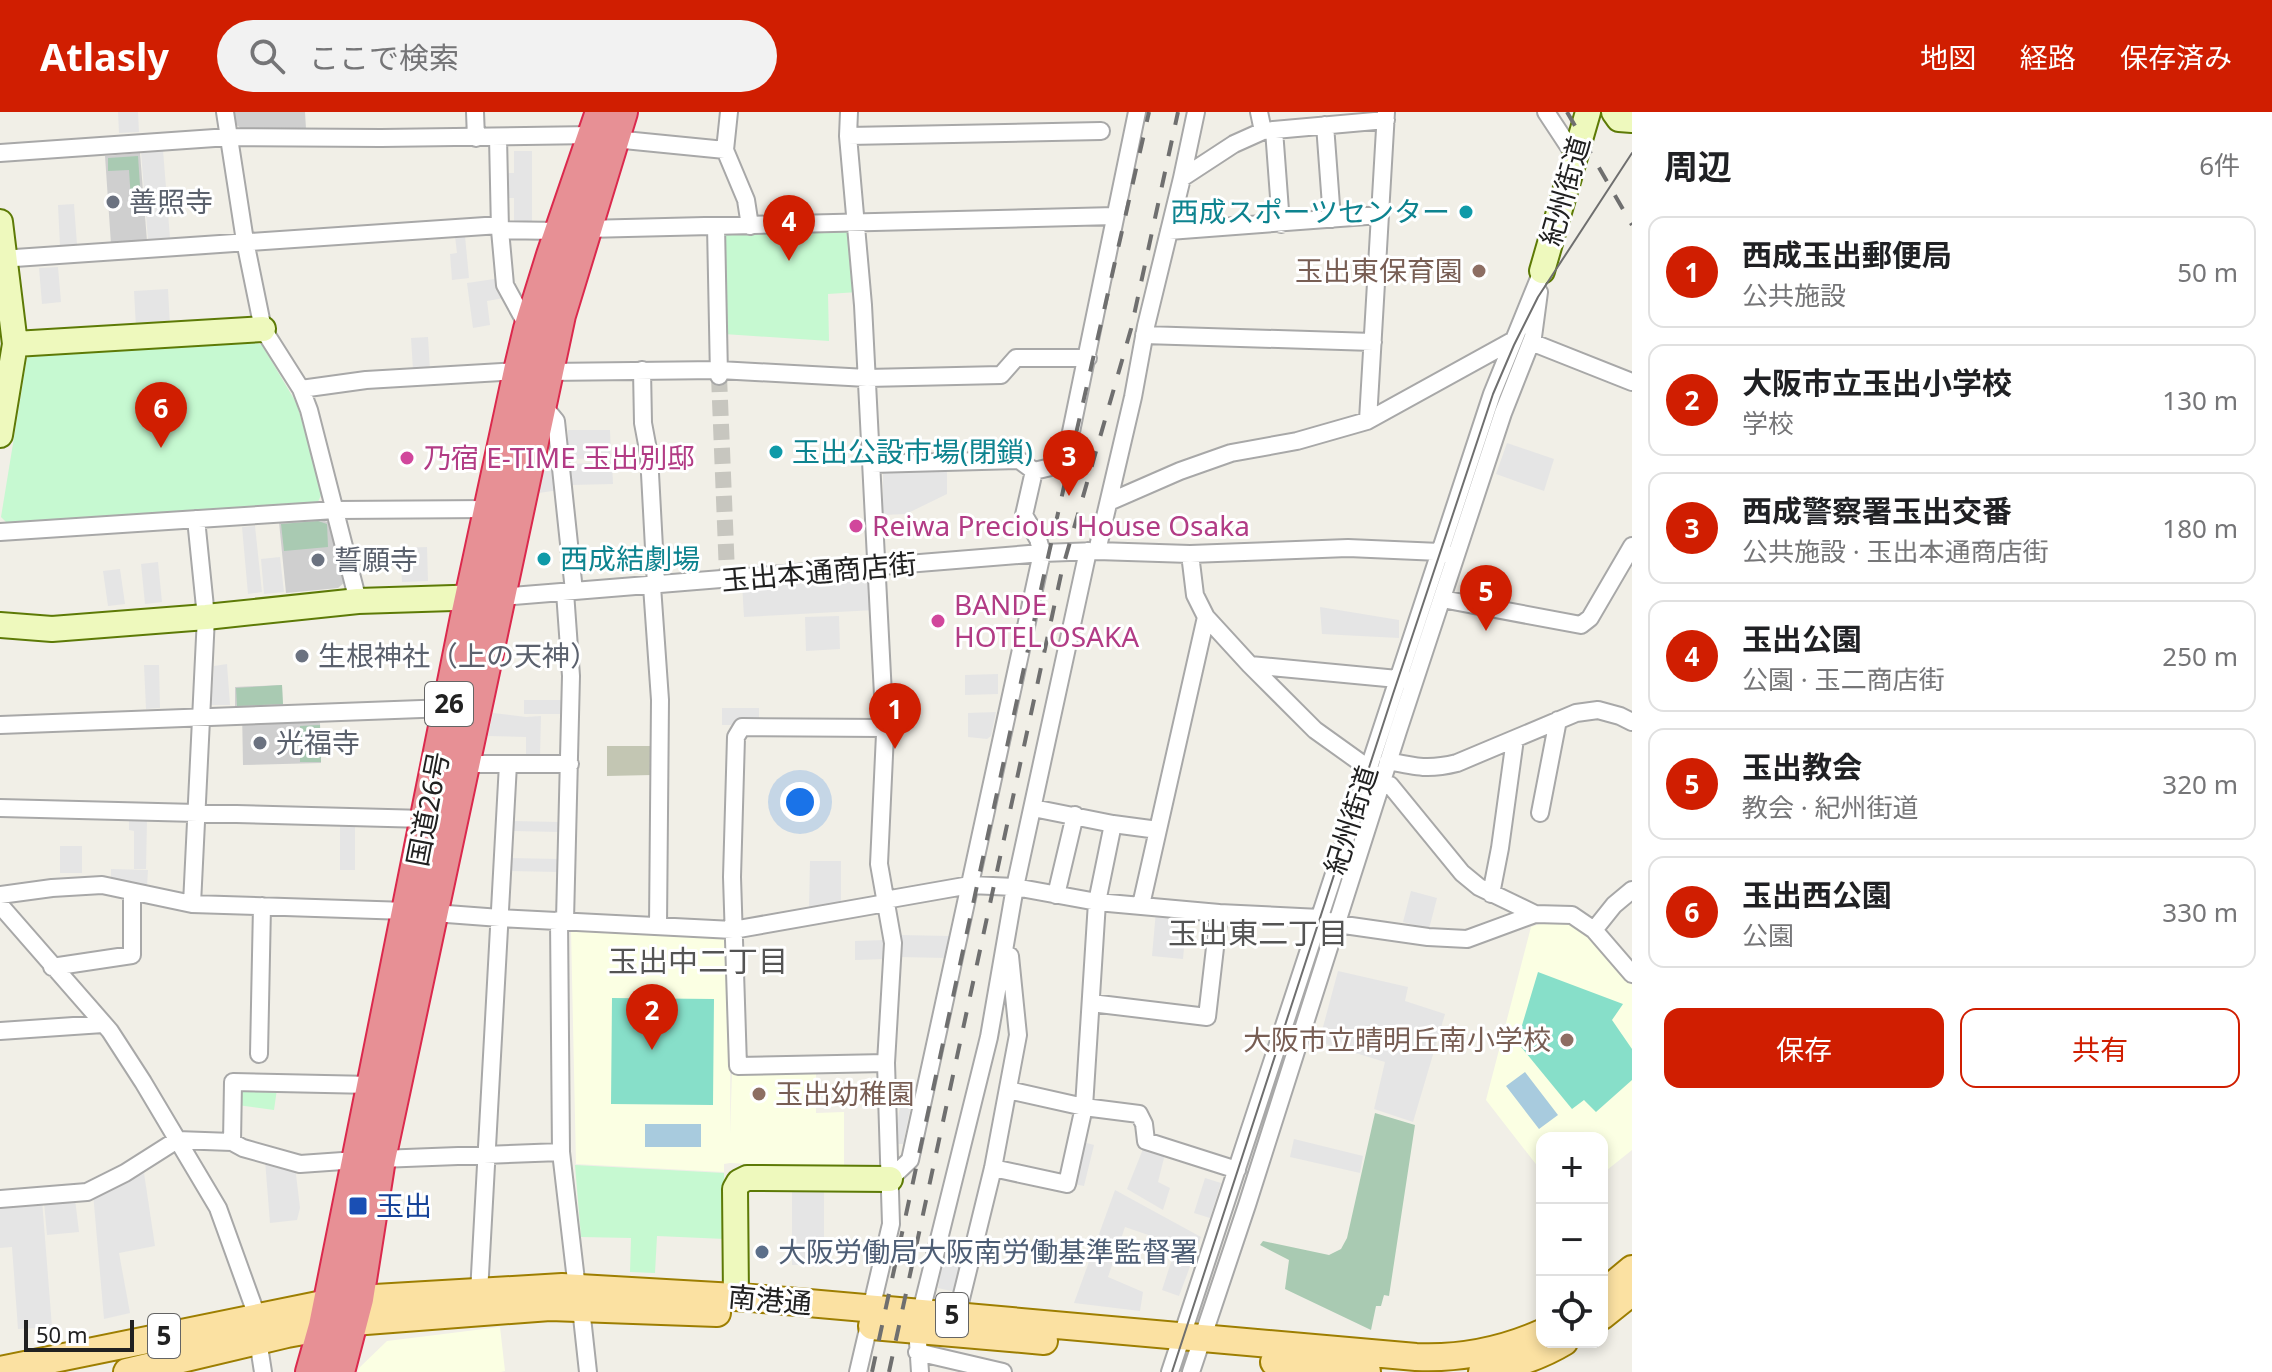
<!DOCTYPE html>
<html lang="ja">
<meta charset="utf-8">
<style>
body{margin:0;font-family:"Noto Sans","Noto Sans JP",sans-serif;background:#f2f2f2;color:#202124}
.controls{position:absolute;right:24px;bottom:24px;display:grid;overflow:hidden;border-radius:16px;box-shadow:0 4px 12px #0003}
.controls button{width:72px;height:72px;display:grid;place-items:center;padding:0;border:0;border-bottom:2px solid #e0e0e0;background:#fff;color:#202124;font:40px sans-serif}
.scale{position:absolute;left:24px;bottom:20px;width:110px;box-sizing:border-box;padding-left:8px;border:4px solid #212121;border-top:0;font-size:22px;line-height:28px;white-space:nowrap;color:#212121;-webkit-text-stroke:6px #fff;paint-order:stroke}
.you{position:absolute;left:800px;top:690px;width:28px;height:28px;margin:-20px;border:6px solid #fff;border-radius:50%;background:#1a73e8;box-shadow:0 0 0 12px #1a73e833}
.badge{display:grid;place-items:center;width:52px;height:52px;border-radius:50%;background:#d01e01;color:#fff;font-size:26px;font-weight:700}
.pin{position:absolute;translate:-50% -66px;filter:drop-shadow(0 2px 4px #0008)}
.pin::after{content:'';position:absolute;top:42px;width:28px;height:24px;background:inherit;clip-path:polygon(0 0,100% 0,50% 100%)}
.list{margin:0;padding:0;list-style:none}
h2{display:flex;justify-content:space-between;align-items:center;height:104px;margin:0;padding:0 32px;font-size:34px}
h2 small{font-size:26px;font-weight:400;color:#757577}
.list li{display:grid;grid-template-columns:52px 1fr auto;gap:24px;align-items:center;box-sizing:border-box;height:112px;margin:0 16px 16px;padding:0 16px;border:2px solid #e0e0e0;border-radius:16px}
.list b{display:block;font-size:30px;white-space:nowrap}
.list p{margin:0;font-size:26px;white-space:nowrap;color:#757577}
.list em{font-size:26px;font-style:normal;color:#757577}
.actions{display:flex;gap:16px;padding:24px 32px}
.actions a{flex:1;padding:18px 0;border:2px solid #d01e01;border-radius:16px;text-align:center;font-size:28px;color:#d01e01}
.actions .main{background:#d01e01;color:#fff}
.icon{flex:none;width:44px;height:44px;fill:none;stroke:currentColor;stroke-width:2;stroke-linecap:round;stroke-linejoin:round}
.map{position:relative;flex:none;width:1632px;height:1260px;overflow:hidden}
header{display:flex;align-items:center;gap:48px;box-sizing:border-box;height:112px;padding:0 40px;background:#d01e01;color:#fff}
header strong{font-size:38px}
nav{display:flex;gap:44px;margin-inline-start:auto;font-size:28px}
.search{width:560px;height:72px;background:#f2f2f2;display:flex;align-items:center;gap:20px;box-sizing:border-box;padding:0 28px;border-radius:44px;color:#757577;font-size:30px}
main{display:flex}
aside{flex:1;background:#fff}
.map>svg:first-child{display:block}
.education{fill:#fbffe3}
.religious{fill:#cfcfcf}
.construction{fill:#c3c6b3}
.cemetery{fill:#a9cab2}
.park{fill:#c6f9d1}
.pitch{fill:#87dfc9}
.parking{fill:#e5e5e5}
.water{fill:#a8cbde}
.lines{fill:none;stroke-linecap:round;stroke-linejoin:round}
.street-tunnel{stroke:#c7c6bf;stroke-width:16;stroke-dasharray:16 8;stroke-linecap:butt}
.street-casing{stroke:#a8a8a8;stroke-width:20}
.secondary-casing{stroke:#5d7a06;stroke-width:28}
.primary-casing{stroke:#9d7e01;stroke-width:30}
.highway-casing{stroke:#db294d;stroke-width:34}
.street{stroke:#fff;stroke-width:16}
.secondary{stroke:#eef9bd;stroke-width:24}
.primary{stroke:#fbe1a2;stroke-width:26}
.highway{stroke:#e79095;stroke-width:30}
.tram{stroke:#6f6f6f;stroke-width:2}
.rail{stroke:#6f6f6f;stroke-width:4;stroke-dasharray:16 16;stroke-linecap:butt}
.worship-dot{fill:#6b7280;stroke:#fff;stroke-width:3}
.culture-dot{fill:#0f9aa8;stroke:#fff;stroke-width:3}
.education-dot{fill:#8d6e63;stroke:#fff;stroke-width:3}
.hotel-dot{fill:#d1479c;stroke:#fff;stroke-width:3}
.transit-dot{fill:#1a4fb4;stroke:#fff;stroke-width:3}
.service-dot{fill:#5c6f8a;stroke:#fff;stroke-width:3}
.labels{text-anchor:middle;stroke-width:6;stroke-linejoin:round;paint-order:stroke}
.shield{fill:#fff;stroke:#646464;stroke-width:2}
.shield-label{font-size:26px;font-weight:bold;fill:#212121}
.street-label{font-size:28px;fill:#212121;stroke:#fff}
.worship-label{font-size:28px;fill:#5b616d;stroke:#fff;text-anchor:start}
.culture-label{font-size:28px;fill:#0d838f;stroke:#fff;text-anchor:start}
.education-label{font-size:28px;fill:#785e54;stroke:#fff;text-anchor:end}
.hotel-label{font-size:28px;fill:#b23c85;stroke:#fff;text-anchor:start}
.transit-label{font-size:28px;fill:#164399;stroke:#fff;text-anchor:start}
.service-label{font-size:28px;fill:#4e5e75;stroke:#fff;text-anchor:start}
.neighbourhood-label{font-size:30px;fill:#545454;stroke:#fff}
</style>
<header>
<strong>Atlasly</strong>
<div class="search"><svg class="icon" aria-label="search" viewBox="0 0 24 24"><circle cx="10" cy="10" r="6"/><path d="M15 15l6 6"/></svg>ここで検索</div>
<nav><a>地図</a><a>経路</a><a>保存済み</a></nav>
</header>
<main>
<div class="map">
<svg width="1632" height="1260" viewBox="0 0 1632 1260">
<rect width="100%" height="100%" fill="#f1efe7"/>
<path class="education" d="M1545,810L1566,811L1581,815L1632,873V1038L1602,1062V1026H1542V1060L1486,988L1531,815Z
M576,815L731,824L730,1023L732,961L816,959V1001L844,1000V1057L730,1051L724,1052V1060L576,1052L571,818Z
M500,1215L505,1259L501,1260H358L359,1256L387,1229Z"/>
<path class="religious" d="M232,0H305L306,17L243,18L234,11Z
M140,41L147,129L111,132L105,44Z
M318,407L328,410L345,470L338,476L286,481L279,410Z
M282,573L283,611H320L321,651L243,653L242,597H235V575Z"/>
<path class="construction" d="M607,634H652V663L607,664Z"/>
<path class="cemetery" d="M138,44L141,89H131L129,58L108,59V46Z
M318,409L327,412L328,435L284,439L281,412Z
M282,573L283,592L237,594L236,576Z
M320,613L321,650H300V614Z
M1375,1001L1415,1013L1389,1184L1384,1183L1381,1194H1376L1371,1218L1285,1177L1289,1148L1260,1133L1263,1129L1329,1143L1341,1137L1347,1126Z"/>
<path class="park" d="M848,114L858,180L828,182L829,229L724,222L722,117Z
M251,229L262,233L297,292L322,381L318,390L7,411L1,405L27,246L34,241Z
M238,977H277L274,998L237,993Z
M575,1053L724,1061L725,1127L657,1124L655,1161L630,1160L631,1126L581,1125Z"/>
<path class="pitch" d="M1538,860L1623,892L1612,908L1632,937V968L1596,1000L1584,988L1572,997L1517,930Z
M612,886L714,887L713,993L611,992Z"/>
<path class="parking" d="M118,0H138L139,20L119,21Z
M163,38L170,126L148,128L141,40Z
M514,39H532V110H514V86H506V61H514Z
M74,92L77,133L60,134L58,93Z
M455,124H465L469,166L452,168L450,142L457,141Z
M58,155L61,190L42,192L39,156Z
M501,166L504,186L487,189L490,213L473,216L467,171Z
M168,177L170,214L136,216L134,179Z
M428,225L430,258H413L411,226Z
M568,318H610L611,346L568,347Z
M1507,331L1554,347L1544,379L1496,362Z
M557,342L559,378L539,381L545,344Z
M612,350L613,372L571,373V352Z
M883,356H947V382L906,402L883,403Z
M255,414L262,480L248,482L242,415Z
M427,435L428,469L402,470L400,436Z
M280,445L284,480L264,482L261,447Z
M158,450L162,490L145,492L141,452Z
M120,457L125,492L108,494L103,459Z
M873,465L875,498L744,505L742,472Z
M1320,495L1399,508V526L1322,522Z
M839,504L840,537L806,539L805,505Z
M227,552L230,593H211L214,554Z
M144,553H159L160,596L146,597Z
M998,562V582L965,583V563Z
M524,588H563V602H524Z
M722,596H759V613H722Z
M996,600L991,624L987,627L968,625V601Z
M493,601L526,605L541,604L540,645H526V625L488,624Z
M129,707L147,708L146,757H134V719L129,718Z
M513,709L559,710V720L513,719Z
M340,710H355V758H340Z
M60,734H82V761H60Z
M510,746L558,747V760L509,759Z
M810,749H841V790L809,796Z
M111,757L148,758L147,774L111,768Z
M1411,779L1437,786L1429,817L1403,810Z
M1156,799L1187,802L1183,847L1152,844Z
M899,823L950,824L947,846L899,845Z
M886,828V847L855,848V829Z
M1338,859L1408,875L1405,889L1445,902L1413,1010L1374,997L1385,950L1319,930Z
M901,988L912,989L903,1032H894Z
M1294,1027L1363,1044L1360,1061L1290,1045Z
M1083,1030L1094,1033L1084,1074L1074,1072Z
M1145,1032L1166,1038L1158,1070L1170,1076L1163,1098L1127,1077Z
M265,1048L295,1054L300,1096L297,1108L270,1111Z
M144,1061L155,1134L119,1141L130,1201L104,1207L93,1081Z
M1205,1066L1221,1071L1210,1106L1194,1101Z
M792,1074H824V1153H792Z
M1115,1078L1201,1125L1179,1184L1162,1178L1173,1144L1163,1128L1125,1115L1108,1165L1143,1180L1140,1199L1074,1191Z
M75,1087L79,1120L47,1123L44,1090Z
M42,1088L52,1215L18,1217L12,1135L0,1136V1092Z
M946,1133L965,1136L956,1180L938,1176Z"/>
<path class="water" d="M1525,960L1558,1003L1539,1017L1506,974Z
M645,1012H701V1035H645Z"/>
<g class="lines">
<path class="street-tunnel" d="M719,264L727,461"/>
<g class="street-casing">
<path id="street" d="M225,0L245,129L263,217L301,277L309,298L358,489
M475,0L476,26
M729,0L725,38L746,88L750,114
M849,0L848,24L863,193L885,622L879,752L893,831L886,951L891,1112L871,1197
M1259,0L1263,19
M1546,0L1575,44
M1325,13L1332,107
M1274,18L1281,112
M848,24L1101,19
M498,25L500,118
M614,27L725,38
M0,41L229,25L381,26L593,23
M1182,66L1234,32L1263,19L1386,8
M716,114L719,264
M586,117L1115,104
M1169,119L1380,103
M0,147L500,113
M529,217L505,173L500,118L561,119
M1144,223L1373,230
M1531,230L1632,270
M642,258L643,311L649,343L656,473
M548,260L719,258L867,266L1001,263L1016,246H1088
M301,277L366,268L519,259
M542,292L556,309L574,479
M1368,308L1386,0
M872,352L1019,348L1034,359L1051,355L1066,344L1137,0
M1109,390L1180,359L1231,341L1297,329L1367,309L1512,229
M0,420L335,398L490,397
M1097,439L1133,285L1146,214L1182,66L1196,0
M1190,442L1195,483L1206,505L1250,553L1315,618L1368,656L1382,670L1390,673L1462,761L1479,775L1535,802L1572,803L1594,818L1632,862
M652,474L660,588L658,814
M500,485L1042,441L1097,439L1190,442L1348,436L1440,440L1447,442
M1442,487L1581,513L1590,506L1632,434
M1250,553L1408,568
M0,613L448,596
M884,616L742,615L736,625L732,765L738,954L886,951
M1388,649C1416,655 1429,658 1457,651L1576,601L1598,598L1620,604L1632,610
M465,652H570
M0,696L426,707
M1033,696L1113,712L1158,718
M1540,701L1558,608
M1491,782L1500,736L1515,627
M0,783L52,776L102,773L192,792L407,799L500,806L733,818L886,791
M1056,783L1075,703
M885,788L970,773L1015,775L1097,790L1219,801L1320,806L1337,812L1428,825L1467,827L1535,802
M192,792L206,505L196,407
M0,793L110,919L143,970L218,1096L257,1204
M1141,793L1206,505
M559,808L561,1040L577,1177
M565,808L571,564L565,480
M1594,818L1614,793L1632,778
M52,855L132,843V780
M1091,891L1207,905L1219,801
M0,919L103,912
M259,942L262,794
M1008,978L1084,995L1139,1002L1144,1012L1146,1029L1237,1058
M232,1030L233,970L372,973
M380,1047L561,1040
M993,1056L1067,1072L1084,995L1097,790L1113,712
M890,1067L910,1048L1042,441L1038,427L1024,403L1034,359
M0,1087L87,1080L125,1061L177,1028L232,1030L243,1036L300,1052L357,1048
M479,1181L508,652
M581,1196L588,1260
M921,1200L989,925L1015,775L1088,439
M957,1203L993,1056L1018,923L1010,844
M258,1228L263,1260
M918,1230L920,1260
M917,1240L1003,1260
M858,1260L869,1213
M1170,1260L1492,282L1542,159
M1191,1260L1247,1093L1398,619L1503,301L1533,225L1539,180"/>
</g>
<g class="secondary-casing">
<path id="secondary" d="M1614,0L1619,7L1632,8
M0,110L15,232L0,323
M1542,159L1588,0
M15,232L263,217
M0,513L52,517L206,505L358,489L485,485
M736,1185L735,1077L739,1070L747,1066L890,1067"/>
</g>
<g class="primary-casing">
<path id="primary" d="M1602,1182L1632,1157
M1602,1204L1632,1180
M872,1214L1044,1229
M1274,1250L1367,1260
M0,1258L328,1191L358,1187L562,1175L752,1186L1416,1245C1460,1247 1501,1239 1542,1221
M127,1260L287,1222L353,1210L550,1195L717,1201
M1482,1260C1510,1254 1539,1245 1564,1230"/>
</g>
<g class="highway-casing">
<path id="highway" d="M311,1260L324,1214L466,505L519,259L529,217L552,143L601,0
M339,1260L358,1187L380,1047L560,203L622,0"/>
</g>
<use href="#street" class="street"/>
<use href="#secondary" class="secondary"/>
<use href="#primary" class="primary"/>
<use href="#highway" class="highway"/>
<path class="tram" d="M1172,1260L1393,582L1493,282L1514,233L1538,185L1632,41"/>
<path class="rail" d="M1567,0L1632,113
M872,1260L1046,454L1149,0
M889,1260L1062,458L1131,217L1178,0"/>
</g>
<g class="worship-dot">
<circle cx="113" cy="90" r="8"/>
<circle cx="318" cy="448" r="8"/>
<circle cx="302" cy="544" r="8"/>
<circle cx="260" cy="631" r="8"/>
</g>
<g class="culture-dot">
<circle cx="1466" cy="100" r="8"/>
<circle cx="776" cy="340" r="8"/>
<circle cx="544" cy="447" r="8"/>
</g>
<g class="education-dot">
<circle cx="1479" cy="159" r="8"/>
<circle cx="1567" cy="928" r="8"/>
<circle cx="759" cy="982" r="8"/>
</g>
<g class="hotel-dot">
<circle cx="407" cy="346" r="8"/>
<circle cx="856" cy="414" r="8"/>
<circle cx="938" cy="509" r="8"/>
</g>
<rect class="transit-dot" x="348" y="1084" width="20" height="20" rx="4"/>
<circle class="service-dot" cx="762" cy="1140" r="8"/>
<g class="labels">
<g class="shield">
<rect x="425" y="570" width="48" height="44" rx="6"/>
<rect x="936" y="1181" width="32" height="44" rx="6"/>
<rect x="148" y="1202" width="32" height="44" rx="6"/>
</g>
<g class="shield-label">
<text x="449" y="601">26</text>
<text x="952" y="1212">5</text>
<text x="164" y="1233">5</text>
</g>
<g class="street-label">
<text transform="translate(1565 79) rotate(-74)" y="10">紀州街道</text>
<text transform="translate(819 460) rotate(-5)" y="10">玉出本通商店街</text>
<text transform="translate(428 697) rotate(-79)" y="10">国道26号</text>
<text transform="translate(1351 708) rotate(-72)" y="10">紀州街道</text>
<text transform="translate(770 1188) rotate(5)" y="10">南港通</text>
</g>
<g class="worship-label">
<text x="129" y="100">善照寺</text>
<text x="334" y="458">誓願寺</text>
<text x="318" y="554">生根神社（上の天神）</text>
<text x="276" y="641">光福寺</text>
</g>
<g class="culture-label">
<text x="1450" y="110" text-anchor="end">西成スポーツセンター</text>
<text x="792" y="350">玉出公設市場(閉鎖)</text>
<text x="560" y="457">西成結劇場</text>
</g>
<g class="education-label">
<text x="1463" y="169">玉出東保育園</text>
<text x="1551" y="938">大阪市立晴明丘南小学校</text>
<text x="775" y="992" text-anchor="start">玉出幼稚園</text>
</g>
<g class="hotel-label">
<text x="423" y="356">乃宿 E-TIME 玉出別邸</text>
<text x="872" y="424">Reiwa Precious House Osaka</text>
<text x="954" y="503">BANDE<tspan x="954" dy="32">HOTEL OSAKA</tspan></text>
</g>
<g class="transit-label">
<text x="376" y="1104">玉出</text>
</g>
<g class="service-label">
<text x="778" y="1150">大阪労働局大阪南労働基準監督署</text>
</g>
<g class="neighbourhood-label">
<text x="1258" y="832">玉出東二丁目</text>
<text x="698" y="860">玉出中二丁目</text>
</g>
</g>
</svg>
<div class="controls">
<button>+</button>
<button>−</button>
<button><svg class="icon" aria-label="locate" viewBox="0 0 24 24"><circle cx="12" cy="12" r="6"/><path d="M12 2v4M12 18v4M2 12h4M18 12h4"/></svg></button>
</div>
<div class="scale">50 m</div>
<div class="you"></div>
<div class="pin badge" style="left:895px;top:637px">1</div>
<div class="pin badge" style="left:652px;top:938px">2</div>
<div class="pin badge" style="left:1069px;top:384px">3</div>
<div class="pin badge" style="left:789px;top:149px">4</div>
<div class="pin badge" style="left:1486px;top:519px">5</div>
<div class="pin badge" style="left:161px;top:336px">6</div>
</div>
<aside>
<h2>周辺<small>6件</small></h2>
<ul class="list">
<li><span class="badge">1</span><div><b>西成玉出郵便局</b><p>公共施設</p></div><em>50 m</em></li>
<li><span class="badge">2</span><div><b>大阪市立玉出小学校</b><p>学校</p></div><em>130 m</em></li>
<li><span class="badge">3</span><div><b>西成警察署玉出交番</b><p>公共施設 · 玉出本通商店街</p></div><em>180 m</em></li>
<li><span class="badge">4</span><div><b>玉出公園</b><p>公園 · 玉二商店街</p></div><em>250 m</em></li>
<li><span class="badge">5</span><div><b>玉出教会</b><p>教会 · 紀州街道</p></div><em>320 m</em></li>
<li><span class="badge">6</span><div><b>玉出西公園</b><p>公園</p></div><em>330 m</em></li>
</ul>
<div class="actions"><a class="main">保存</a><a>共有</a></div>
</aside>
</main>
